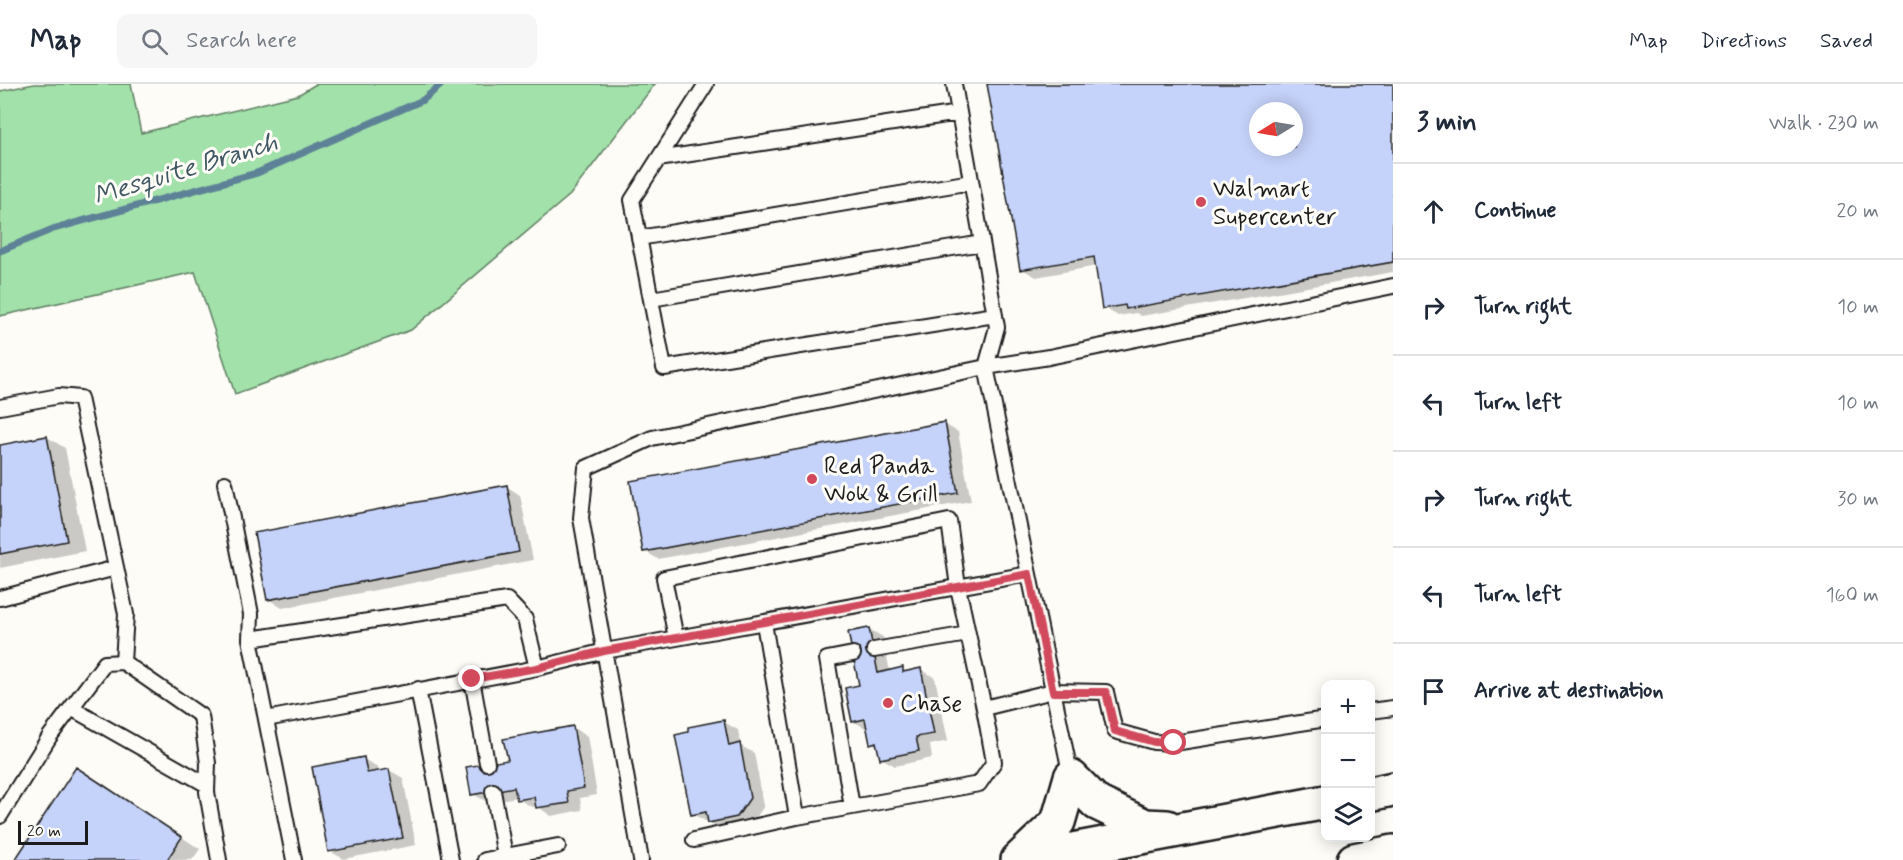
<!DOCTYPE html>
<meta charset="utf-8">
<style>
body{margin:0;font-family:Mynerve,sans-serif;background:#f6f6f7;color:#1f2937}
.controls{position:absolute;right:18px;bottom:18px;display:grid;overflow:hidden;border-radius:12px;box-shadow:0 3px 15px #0003}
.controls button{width:54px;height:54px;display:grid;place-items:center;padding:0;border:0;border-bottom:2px solid #e0e1e3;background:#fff;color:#1f2937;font:30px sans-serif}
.compass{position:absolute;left:1249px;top:18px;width:54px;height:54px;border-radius:50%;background:#fff;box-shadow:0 3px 15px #0003;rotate:259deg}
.scale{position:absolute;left:18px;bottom:15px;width:70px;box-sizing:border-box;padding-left:6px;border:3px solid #1c1c1c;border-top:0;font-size:16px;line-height:21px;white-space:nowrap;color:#1c1c1c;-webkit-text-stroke:4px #fdfcf7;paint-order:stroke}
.stop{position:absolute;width:18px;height:18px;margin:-14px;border:4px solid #d1495b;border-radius:50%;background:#fff}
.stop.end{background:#d1495b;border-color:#fff;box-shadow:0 2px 6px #0008}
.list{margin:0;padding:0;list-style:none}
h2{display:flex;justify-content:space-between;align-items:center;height:78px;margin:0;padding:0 24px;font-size:26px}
h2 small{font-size:20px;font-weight:400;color:#747a83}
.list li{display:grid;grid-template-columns:39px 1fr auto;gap:18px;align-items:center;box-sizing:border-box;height:96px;padding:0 24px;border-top:2px solid #e0e1e3}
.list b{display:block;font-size:22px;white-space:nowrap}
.list em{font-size:20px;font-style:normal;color:#747a83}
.icon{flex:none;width:33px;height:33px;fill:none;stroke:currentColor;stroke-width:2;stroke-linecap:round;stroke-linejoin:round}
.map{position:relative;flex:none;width:1393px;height:776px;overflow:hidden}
header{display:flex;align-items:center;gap:36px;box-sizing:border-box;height:84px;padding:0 30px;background:#fff;border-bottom:2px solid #e0e1e3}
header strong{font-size:28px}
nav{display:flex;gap:33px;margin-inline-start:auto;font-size:21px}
.search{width:420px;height:54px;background:#f6f6f7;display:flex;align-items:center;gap:15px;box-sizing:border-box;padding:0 21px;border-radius:12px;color:#747a83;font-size:22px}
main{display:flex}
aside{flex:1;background:#fff}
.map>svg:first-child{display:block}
.green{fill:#a2e1a9;stroke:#5f7e62;stroke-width:1.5}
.shadow{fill:#0003;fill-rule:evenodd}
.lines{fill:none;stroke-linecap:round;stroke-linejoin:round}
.stream{stroke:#5d8297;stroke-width:7}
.building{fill:#c5d2f9;stroke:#1c1c1c;stroke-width:1.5;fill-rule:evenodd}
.lane-casing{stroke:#1c1c1c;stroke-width:18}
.primary-casing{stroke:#1c1c1c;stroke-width:38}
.lane{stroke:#fdfcf7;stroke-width:14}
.primary{stroke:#fdfcf7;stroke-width:33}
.route{stroke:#d1495b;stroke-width:8}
.poi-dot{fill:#d1495b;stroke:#fdfcf7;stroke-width:2}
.labels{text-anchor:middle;stroke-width:6;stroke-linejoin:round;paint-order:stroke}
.poi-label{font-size:24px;fill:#1c1c1c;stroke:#fdfcf7;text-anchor:start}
.water-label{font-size:26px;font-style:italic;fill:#425864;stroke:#fdfcf7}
</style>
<header>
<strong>Map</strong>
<div class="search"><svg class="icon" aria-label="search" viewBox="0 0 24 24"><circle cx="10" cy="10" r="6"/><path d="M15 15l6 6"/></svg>Search here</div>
<nav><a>Map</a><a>Directions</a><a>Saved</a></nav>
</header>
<main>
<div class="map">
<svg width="1393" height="776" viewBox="0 0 1393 776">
<rect width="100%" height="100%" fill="#fdfcf7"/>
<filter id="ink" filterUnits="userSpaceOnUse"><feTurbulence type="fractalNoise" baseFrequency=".0167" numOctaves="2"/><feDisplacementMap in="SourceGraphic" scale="12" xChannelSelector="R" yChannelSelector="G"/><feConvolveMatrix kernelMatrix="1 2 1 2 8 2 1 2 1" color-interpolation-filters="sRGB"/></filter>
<g filter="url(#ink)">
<path class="green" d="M34,0H131L141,49L298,11L316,0H655L570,111L411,246L235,310L195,188L0,232V7Z"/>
<path class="shadow" d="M989,0H1393V188L1141,232L1136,229L1118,232L1104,224L1097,182L1036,193L1022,185ZM1258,27H1294V63H1258Z
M944,340L958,348L971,417L658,475L644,467Z
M47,353L65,364L85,467L0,484V362Z
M506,402L520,411L533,476L282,524L268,515Z
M869,545L883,553L890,588L902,585L908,588L921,585L935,594L948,657L930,661L932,674L895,682L881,674L879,663L872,659L867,645L853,637L861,602Z
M724,638L738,646L741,662L754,669L764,722L751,741L723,746L692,730Z
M573,644L587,652L597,711L580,714L582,726L551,732L537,722L532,723L518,715V713L487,718L473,710L509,677Z
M363,675L378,683L379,688L389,686L403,694L416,761L344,775L329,767Z
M77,685L200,765L192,776H17Z"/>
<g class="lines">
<path class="stream" d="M0,167L53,145L257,89L423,16L442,0"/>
</g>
<path class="building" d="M987,0H1393V178L1126,225L1125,221L1102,225L1094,173L1020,186ZM1258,27H1294V63H1258Z
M945,338L958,409L643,468L630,397Z
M47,352L67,457L0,470V361Z
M507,401L519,468L267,516L254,449Z
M869,544L878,589L903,583V588L921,584L934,650L916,653L919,667L880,675L876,658L870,660L865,635L852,638L845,604L859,601L848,548Z
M724,636L729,662L740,659L750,714L737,733L708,739L706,728L691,731L675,651L688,648V643Z
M573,642L584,704L567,707L569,719L536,724L534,713L517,716L514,703L471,711L466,683L508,676L503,655Z
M364,673L367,689L389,685L403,754L328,768L312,683Z
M76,683L182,753L167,776H15Z"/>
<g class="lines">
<g class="lane-casing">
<path id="lane" d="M706,0L632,116L664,284L995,231
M954,0L997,243L986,283L1071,693
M658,75L959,29
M639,154L971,98
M651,215L982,159
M0,323L59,312L80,314L126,530L123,578L201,632L208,679L207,708L219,776
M225,399L251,530L250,555L507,516L525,535L537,584L266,635
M0,514L116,484
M764,539L797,733L979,700L994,678L984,624L1053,607L1106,608L1115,647L1154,658L1174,659L1326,635
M676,554L664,494L949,437L958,503L984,624
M250,555L294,776
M874,566L968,550
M537,584L605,567L1029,490
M472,595L487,679
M418,605L451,776
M71,624L207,701
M1370,627L1393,624
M493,707L505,772
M852,723L827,575L853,570
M0,732L50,652L105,579L123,578
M694,756L797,733
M485,776L558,762
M641,776L581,434L586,384L652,354L986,283L1049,273L1393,202"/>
</g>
<g class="primary-casing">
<path id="primary" d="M1370,710L1393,705
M1018,776L1058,738L1071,693L1097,719L1145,742L1167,743
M1020,776L1326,718
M1354,776L1393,768"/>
</g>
<use href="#lane" class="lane"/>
<use href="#primary" class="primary"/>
</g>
</g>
<g class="lines" filter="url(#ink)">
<path class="route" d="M472,595L537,584L604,567L1029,490L1053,608H1106L1115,647L1154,658L1174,659"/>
</g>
<g class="poi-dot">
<circle cx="1201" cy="118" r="6"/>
<circle cx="812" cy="395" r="6"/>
<circle cx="888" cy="619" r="6"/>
</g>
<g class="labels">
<g class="poi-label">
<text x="1213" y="112">Walmart<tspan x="1213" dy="28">Supercenter</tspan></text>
<text x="824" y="389">Red Panda<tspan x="824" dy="28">Wok &amp; Grill</tspan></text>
<text x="900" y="627">Chase</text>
</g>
<g class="water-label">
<text transform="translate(185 84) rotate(-17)" y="9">Mesquite Branch</text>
</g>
</g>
</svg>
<div class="controls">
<button>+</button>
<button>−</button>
<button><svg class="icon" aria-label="layers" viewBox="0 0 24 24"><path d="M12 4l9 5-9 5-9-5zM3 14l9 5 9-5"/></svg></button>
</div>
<svg class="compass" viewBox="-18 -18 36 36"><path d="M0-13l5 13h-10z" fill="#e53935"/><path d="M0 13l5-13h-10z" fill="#747a83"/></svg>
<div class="scale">20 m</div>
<div class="stop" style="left:1174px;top:659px"></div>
<div class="stop end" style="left:472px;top:595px"></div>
</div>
<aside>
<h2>3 min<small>Walk · 230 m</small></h2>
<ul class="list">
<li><svg class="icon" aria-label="ahead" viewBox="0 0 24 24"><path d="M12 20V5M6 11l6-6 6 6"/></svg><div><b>Continue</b></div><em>20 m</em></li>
<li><svg class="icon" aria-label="right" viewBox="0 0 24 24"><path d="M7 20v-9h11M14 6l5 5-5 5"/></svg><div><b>Turn right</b></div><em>10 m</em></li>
<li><svg class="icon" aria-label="left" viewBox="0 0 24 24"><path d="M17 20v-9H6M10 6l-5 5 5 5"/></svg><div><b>Turn left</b></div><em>10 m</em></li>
<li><svg class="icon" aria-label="right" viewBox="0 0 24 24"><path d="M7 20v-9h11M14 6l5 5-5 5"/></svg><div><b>Turn right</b></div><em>30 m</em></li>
<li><svg class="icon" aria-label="left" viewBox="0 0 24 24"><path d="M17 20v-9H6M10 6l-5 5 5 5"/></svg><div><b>Turn left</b></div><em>160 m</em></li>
<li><svg class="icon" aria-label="arrive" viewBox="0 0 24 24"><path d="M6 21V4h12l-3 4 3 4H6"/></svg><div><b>Arrive at destination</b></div></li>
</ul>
</aside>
</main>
